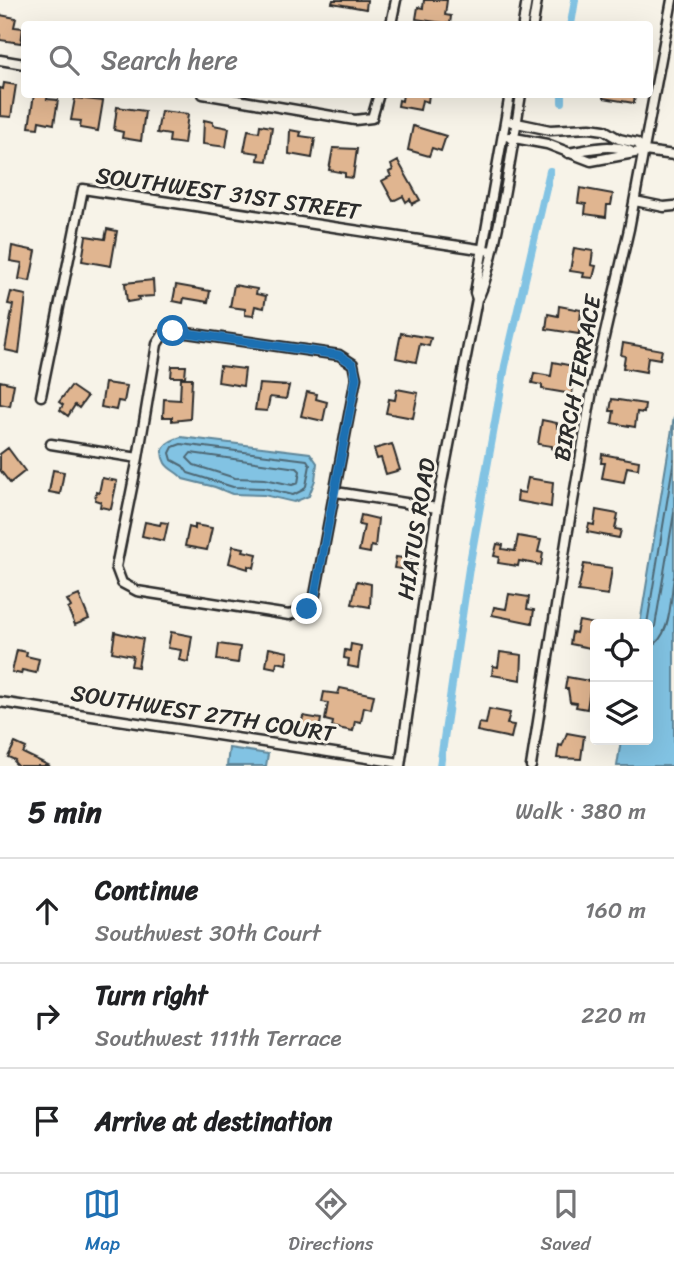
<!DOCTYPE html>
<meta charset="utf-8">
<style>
body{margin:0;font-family:Sriracha,sans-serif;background:#f6f6f6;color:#202124}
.controls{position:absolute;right:21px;bottom:21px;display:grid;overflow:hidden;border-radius:7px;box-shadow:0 7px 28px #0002}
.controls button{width:63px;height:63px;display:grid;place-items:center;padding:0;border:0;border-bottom:2px solid #e0e0e0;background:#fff;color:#202124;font:35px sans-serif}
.stop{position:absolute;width:21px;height:21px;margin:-16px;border:5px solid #1f6fb2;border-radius:50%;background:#fff}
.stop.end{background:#1f6fb2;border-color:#fff;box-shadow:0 2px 7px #0008}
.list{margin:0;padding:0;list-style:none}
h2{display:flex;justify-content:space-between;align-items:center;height:91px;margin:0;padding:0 28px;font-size:30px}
h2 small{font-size:23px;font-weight:400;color:#757577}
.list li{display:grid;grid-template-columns:46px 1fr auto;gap:21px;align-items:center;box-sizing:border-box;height:105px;padding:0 28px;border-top:2px solid #e0e0e0}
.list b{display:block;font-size:26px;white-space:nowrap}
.list p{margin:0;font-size:23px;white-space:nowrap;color:#757577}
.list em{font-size:23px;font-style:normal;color:#757577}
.icon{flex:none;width:38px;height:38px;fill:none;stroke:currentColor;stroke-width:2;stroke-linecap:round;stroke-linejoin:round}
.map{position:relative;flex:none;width:674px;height:766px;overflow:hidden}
.search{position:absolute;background:#fff;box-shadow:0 7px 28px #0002;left:21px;right:21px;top:21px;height:77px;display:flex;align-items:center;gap:18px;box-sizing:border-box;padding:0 24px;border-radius:7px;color:#757577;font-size:26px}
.sheet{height:406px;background:#fff}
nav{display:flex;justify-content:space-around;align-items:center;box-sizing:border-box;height:98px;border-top:2px solid #e0e0e0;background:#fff;font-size:19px;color:#757577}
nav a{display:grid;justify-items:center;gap:4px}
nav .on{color:#1f6fb2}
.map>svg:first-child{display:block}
.water{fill:#82c3e3;stroke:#5f8699;stroke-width:2}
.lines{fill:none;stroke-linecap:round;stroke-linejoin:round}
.shore{stroke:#4e6875;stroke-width:2}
.canal{stroke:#82c3e3;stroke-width:8}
.building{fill:#e0b590;stroke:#2b2b2b;stroke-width:2}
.minor-casing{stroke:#2b2b2b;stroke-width:13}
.minor{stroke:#f7f3e8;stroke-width:8}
.route{stroke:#1f6fb2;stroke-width:9}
.labels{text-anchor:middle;stroke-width:6;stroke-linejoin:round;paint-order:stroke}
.street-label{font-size:23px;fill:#2b2b2b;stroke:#f7f3e8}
</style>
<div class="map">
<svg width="674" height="766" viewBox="0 0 674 766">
<rect width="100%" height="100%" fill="#f7f3e8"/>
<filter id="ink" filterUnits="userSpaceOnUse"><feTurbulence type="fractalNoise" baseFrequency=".0143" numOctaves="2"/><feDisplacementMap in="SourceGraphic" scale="14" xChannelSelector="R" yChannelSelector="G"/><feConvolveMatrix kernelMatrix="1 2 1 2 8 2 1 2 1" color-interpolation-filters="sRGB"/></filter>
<g filter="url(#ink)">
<path class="water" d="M674,417V766H617L621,740H648V624H640Z
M181,437L310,453L317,463L315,480L309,496L294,502L264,495L232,494L215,487L183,479C178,472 169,470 165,463C157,448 168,441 181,437Z
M229,748L268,754L266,766H227Z"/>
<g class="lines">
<path class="shore" d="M181,444L307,460L310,465L306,486L303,490L293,495L264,488L233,487L188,473L183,466L172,460L170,453L173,447Z
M191,453L297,468L300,471L298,483L292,485L265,479L235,478L194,465L187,458Z
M647,624L674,459
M648,637L655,626L674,513
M648,649C672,637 670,600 674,577"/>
<path class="canal" d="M571,24L575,0
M562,102V94
M440,766L469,568L505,366L550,171"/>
</g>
<path class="building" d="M333,0H367L366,9L332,3Z
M424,0H447L445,15L451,16L450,24L416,19L418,7L423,8Z
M0,15L16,18L14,27L23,28L21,43L0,40Z
M4,83L16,85L11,117L0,116V88L3,89Z
M34,94L48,95L47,99L58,100L54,124L39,121L38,128L29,127Z
M403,94H429L428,102L422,100L420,110L398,106L399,100L402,101Z
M603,94H635L634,103L603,98Z
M75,98L103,101L98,131L80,128L81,121L71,120Z
M117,107L145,111L141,141L122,138L123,132L114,130Z
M161,111L188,114L184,144L169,142L170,135L157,133Z
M204,120L213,122V125L229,128L226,147L203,144Z
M260,125L272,127L267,161L258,160L259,153L244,151L248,130L259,132Z
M413,126L446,136L441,151L432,148L429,156L408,150Z
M290,130L301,132L300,136L315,138L312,158L289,154Z
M333,148L357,149L353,178L345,177V173L329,170Z
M398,161L420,200L412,204L410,199L406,202L403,196L393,201L382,181L391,176L389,172L393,170L391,165Z
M580,188L613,194L611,205H607L606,217L585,214L586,204L578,203Z
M107,229L117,231L111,266L82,261L86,236L105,239Z
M12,246L36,251L30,281L19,279L22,263L10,261Z
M574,248L593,251L591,265L596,266L593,278L583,277L584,273L570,271Z
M153,280L154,296L138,297L139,300L127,302L125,283Z
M176,285L210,291L208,302L184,298L183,303L173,301Z
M234,285L257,289L256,294L266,296L264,308L255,306L253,316L245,315V309L230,307Z
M11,292L26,295L19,353L5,350L13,305L8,304Z
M559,306L581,310L579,334L546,329L548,314L558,316Z
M401,333L431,338L429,346L420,344L416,362L396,358Z
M623,343L662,350L660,359L648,357L646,372L623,368L625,356L621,355Z
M553,362L573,366L570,382H574L572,394L542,389V385L532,383L534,373L551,376Z
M172,366H186L185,377H171Z
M220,366L245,369L243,386L218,382Z
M181,378H192L190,419L172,421V417H163L164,399L180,400Z
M0,381L14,384L10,406L0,404Z
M105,383L127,386L124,402L118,401L116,410L101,407Z
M259,384L289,386L286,399L270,397L267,411L255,410Z
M71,386L87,397L79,408L75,405L68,416L60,410L63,405L59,402Z
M397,389L418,393L413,418L386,413L389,399L395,400Z
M307,392L317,394L316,399L327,402L323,421L301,416Z
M612,399L645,404L644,413L637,412L635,427L612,423L614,411H610Z
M542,420L557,423V428H561L559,438L564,439L561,451L552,449V446L538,444Z
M392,444L400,470L386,474L381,458L377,459L374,449Z
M8,448L25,471L10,483L0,470V454Z
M602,454L639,461L638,469L627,467L624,482L602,478L605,463H601Z
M53,470L64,472L60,494L49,492Z
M102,478L117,481L111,509L100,507L101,502L95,500L96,492L99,493Z
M528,478L553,482L551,507L517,501L518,492L525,493Z
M596,510L618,514L615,529L621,530L619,538L587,532L589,524L594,525Z
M361,515L378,519L375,547L371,546L370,553L359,551L364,526L359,525Z
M145,522L160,525L161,522L168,523L164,541L142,536Z
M195,525L212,528L207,550L185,546L189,527L195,529Z
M518,536L541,540L538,552L543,553L541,565L519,561L518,566L498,563L499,557L494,556L497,544L503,545L502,549L515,551Z
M233,546L244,548L243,551L257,554L254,568L248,566V569L229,563Z
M396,557L417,560L415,571L394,568Z
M584,564L612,568L608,595L578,591Z
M357,581L371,584L370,607L352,604Z
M509,594L529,597L527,609L534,610L532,623L492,615L494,607L506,609Z
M79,595L89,619L75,625L68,609L71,607L67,600Z
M579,621L595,624V649L570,644L572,632L576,633Z
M115,632L143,639L138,667L131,666L133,656L112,652Z
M171,632L192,636L188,662L179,660L181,650L168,648Z
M219,644L240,647L238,663L217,660Z
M351,644L361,646L358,668L348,666L349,659L344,658L345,650L350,651Z
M269,648L288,652L286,664L277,662L276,668L266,666Z
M17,650L27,652L26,656L39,659L36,673L22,670L21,674L12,672Z
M500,652L522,655L521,680L492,675L493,666L498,667Z
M567,677L595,682V691L590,690L587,709L576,707L577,703L570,702L568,689H565Z
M340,688L374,695L371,709L364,707L361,722L355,721L353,731L332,727L333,722L325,720L328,703L322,702L324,692L338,694Z
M489,709L510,713L507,724L514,725L511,738L477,731L479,723L486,724Z
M303,716L321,719L318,736L300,733Z
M567,733L584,736L581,759L557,758L559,745L562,746Z
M15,743L26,748L23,753L50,766H18L14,762L15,760L8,757Z"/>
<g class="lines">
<g class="minor-casing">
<path id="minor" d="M391,24L396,0
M523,24L527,0
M533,24L537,0
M0,60L24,64
M203,94L355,120L372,118L379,94
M512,122L550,130L590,128L604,130L619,139L637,143L645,151
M509,137L547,144L591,161L645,151L674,155
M568,153C590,149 609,143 630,151
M635,201L664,207L674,206
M477,299C492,283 516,126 521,94
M173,331L339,355L353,364L356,378L315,595L307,609L289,615L137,591L122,583L116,567L138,458L157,344L164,333Z
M41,396L83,189L492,251
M51,444L138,458
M336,492L437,508
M0,702L400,763
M400,766L437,508L477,299L475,293L510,94
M531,766L567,536L593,385L629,229L672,0"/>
</g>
<use href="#minor" class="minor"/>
</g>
</g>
<g class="lines" filter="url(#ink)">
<path class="route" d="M173,331L339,355L353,364L356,378L315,595L307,609"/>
</g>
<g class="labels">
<g class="street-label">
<text transform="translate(228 193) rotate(8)" y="8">SOUTHWEST 31ST STREET</text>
<text transform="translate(577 378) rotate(-79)" y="8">BIRCH TERRACE</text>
<text transform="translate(416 529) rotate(-81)" y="8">HIATUS ROAD</text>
<text transform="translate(203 713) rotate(9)" y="8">SOUTHWEST 27TH COURT</text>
</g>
</g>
</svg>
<div class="controls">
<button><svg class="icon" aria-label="locate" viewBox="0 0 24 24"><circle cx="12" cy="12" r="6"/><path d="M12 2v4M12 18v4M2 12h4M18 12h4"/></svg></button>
<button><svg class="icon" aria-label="layers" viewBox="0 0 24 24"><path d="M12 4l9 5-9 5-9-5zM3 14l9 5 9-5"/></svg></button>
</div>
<div class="stop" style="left:173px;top:331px"></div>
<div class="stop end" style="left:307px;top:609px"></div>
<div class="search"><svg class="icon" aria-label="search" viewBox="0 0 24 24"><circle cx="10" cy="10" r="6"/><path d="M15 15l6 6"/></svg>Search here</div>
</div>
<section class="sheet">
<h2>5 min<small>Walk · 380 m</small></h2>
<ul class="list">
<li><svg class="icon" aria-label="ahead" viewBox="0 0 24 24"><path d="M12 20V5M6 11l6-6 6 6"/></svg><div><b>Continue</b><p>Southwest 30th Court</p></div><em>160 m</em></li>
<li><svg class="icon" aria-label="right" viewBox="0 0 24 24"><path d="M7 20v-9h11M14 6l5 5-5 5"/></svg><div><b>Turn right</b><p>Southwest 111th Terrace</p></div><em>220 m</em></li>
<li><svg class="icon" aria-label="arrive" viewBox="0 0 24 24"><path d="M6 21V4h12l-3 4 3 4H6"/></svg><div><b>Arrive at destination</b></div></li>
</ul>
</section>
<nav>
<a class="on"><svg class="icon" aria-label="map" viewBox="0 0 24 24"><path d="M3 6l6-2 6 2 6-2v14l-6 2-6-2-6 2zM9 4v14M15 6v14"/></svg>Map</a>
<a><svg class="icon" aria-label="directions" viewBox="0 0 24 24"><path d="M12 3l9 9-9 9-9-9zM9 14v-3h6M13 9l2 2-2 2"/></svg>Directions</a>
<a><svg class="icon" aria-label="saved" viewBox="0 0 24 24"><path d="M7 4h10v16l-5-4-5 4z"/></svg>Saved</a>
</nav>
